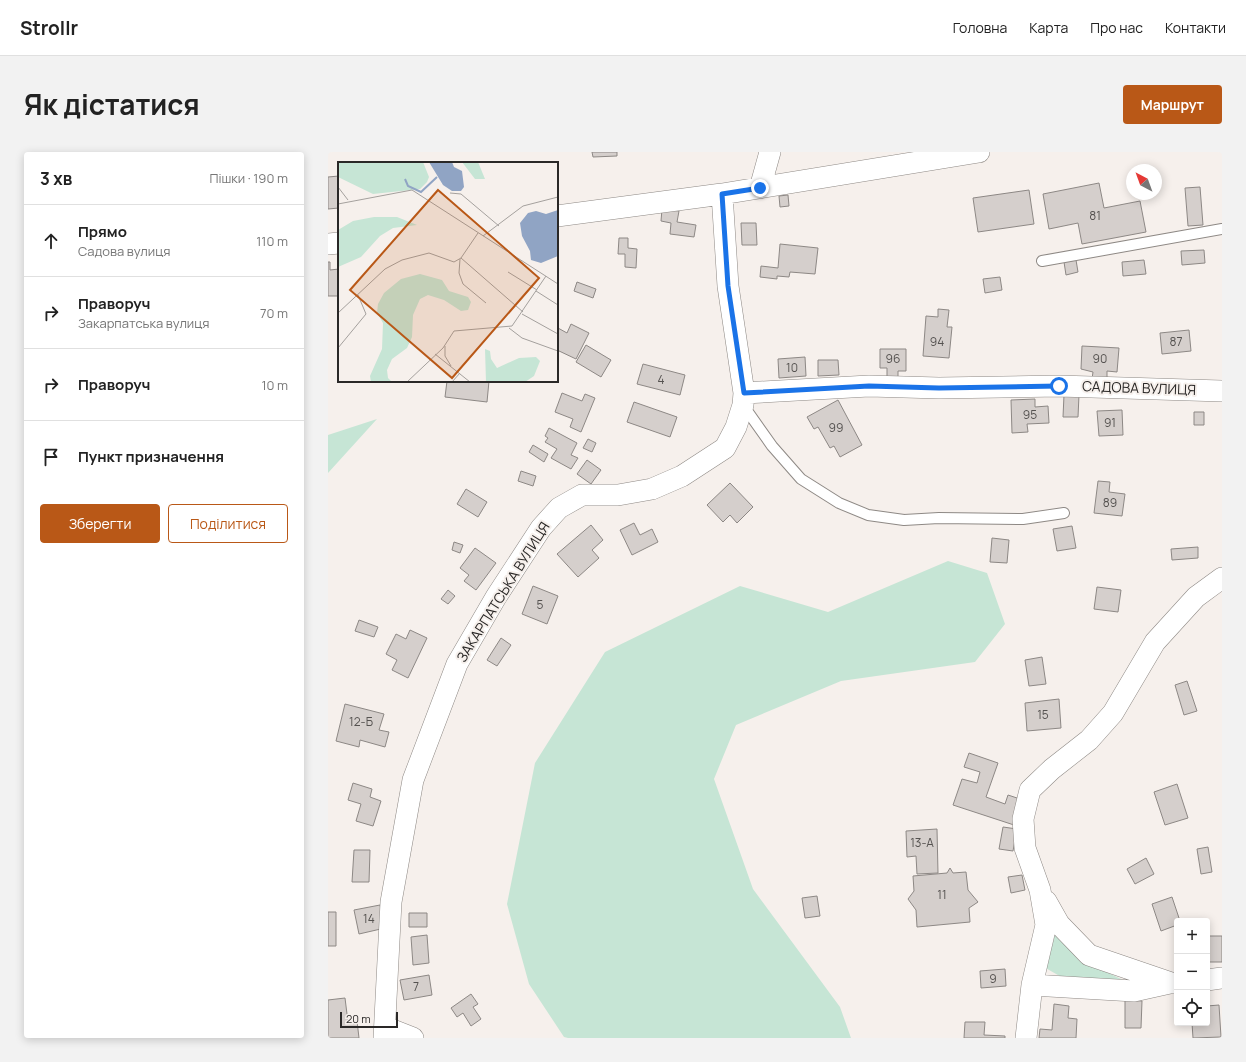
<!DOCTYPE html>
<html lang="uk">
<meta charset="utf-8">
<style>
body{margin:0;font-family:Manrope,sans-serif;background:#f2f2f2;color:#222}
.controls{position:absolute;right:12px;bottom:12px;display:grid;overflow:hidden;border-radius:4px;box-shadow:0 2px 10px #0003}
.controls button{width:36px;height:36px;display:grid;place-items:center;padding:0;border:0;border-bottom:1px solid #e0e0e0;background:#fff;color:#222;font:20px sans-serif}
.compass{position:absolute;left:798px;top:12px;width:36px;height:36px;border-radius:50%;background:#fff;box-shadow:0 2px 10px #0003;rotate:319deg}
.scale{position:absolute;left:12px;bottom:10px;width:58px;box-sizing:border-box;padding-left:4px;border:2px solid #2a2827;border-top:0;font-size:11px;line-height:14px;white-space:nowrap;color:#2a2827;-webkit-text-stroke:3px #f6f0ec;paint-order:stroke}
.stop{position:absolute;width:12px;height:12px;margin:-9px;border:3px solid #1a73e8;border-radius:50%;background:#fff}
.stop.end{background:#1a73e8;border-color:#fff;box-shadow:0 1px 4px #0008}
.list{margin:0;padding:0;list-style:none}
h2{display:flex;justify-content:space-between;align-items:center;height:52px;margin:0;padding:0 16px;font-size:17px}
h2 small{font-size:13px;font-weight:400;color:#767676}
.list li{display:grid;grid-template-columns:26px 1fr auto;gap:12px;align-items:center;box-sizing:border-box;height:72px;padding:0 16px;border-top:1px solid #e0e0e0}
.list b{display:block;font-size:15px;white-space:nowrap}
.list p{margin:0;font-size:13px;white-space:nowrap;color:#767676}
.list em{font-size:13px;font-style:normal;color:#767676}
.actions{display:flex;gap:8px;padding:12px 16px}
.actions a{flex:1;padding:9px 0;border:1px solid #b95817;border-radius:4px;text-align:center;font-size:14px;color:#b95817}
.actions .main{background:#b95817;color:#fff}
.icon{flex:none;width:22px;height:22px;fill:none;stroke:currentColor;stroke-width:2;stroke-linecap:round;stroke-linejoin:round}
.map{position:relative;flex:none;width:894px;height:886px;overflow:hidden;border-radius:4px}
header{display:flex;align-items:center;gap:24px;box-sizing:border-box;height:56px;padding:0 20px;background:#fff;border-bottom:1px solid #e0e0e0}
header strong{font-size:19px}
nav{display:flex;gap:22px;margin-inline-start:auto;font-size:14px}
.intro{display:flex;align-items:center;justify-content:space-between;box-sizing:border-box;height:96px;padding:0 24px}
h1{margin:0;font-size:28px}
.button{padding:10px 18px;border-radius:4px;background:#b95817;color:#fff;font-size:14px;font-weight:700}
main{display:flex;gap:24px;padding:0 24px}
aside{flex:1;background:#fff;border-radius:4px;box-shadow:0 2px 10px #0003}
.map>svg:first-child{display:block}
.green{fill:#c6e5d5}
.building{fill:#d5cfcc;stroke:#8d8885}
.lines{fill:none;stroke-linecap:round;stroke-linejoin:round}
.lane-casing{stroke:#8e8985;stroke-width:12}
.street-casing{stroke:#8e8985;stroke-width:22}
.lane{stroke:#fff;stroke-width:10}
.street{stroke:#fff;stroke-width:21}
.route{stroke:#1a73e8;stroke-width:5}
.labels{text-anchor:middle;stroke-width:4;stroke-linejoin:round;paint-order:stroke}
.number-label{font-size:12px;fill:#555250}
.street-label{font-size:14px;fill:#2a2827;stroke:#f6f0ec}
.inset-river{fill:none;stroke:#90a4c4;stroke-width:2}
.inset-road{fill:none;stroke:#a4a09d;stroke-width:1}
.view{fill:#b95817;fill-opacity:0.15;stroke:#b95817;stroke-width:2}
.inset-edge{fill:none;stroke:#2a2827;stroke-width:2}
</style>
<header>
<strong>Strollr</strong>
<nav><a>Головна</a><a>Карта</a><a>Про нас</a><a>Контакти</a></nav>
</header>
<div class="intro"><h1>Як дістатися</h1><a class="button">Маршрут</a></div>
<main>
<aside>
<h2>3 хв<small>Пішки · 190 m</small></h2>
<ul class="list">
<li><svg class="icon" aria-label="ahead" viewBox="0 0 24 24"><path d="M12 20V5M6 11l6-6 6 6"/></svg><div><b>Прямо</b><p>Садова вулиця</p></div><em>110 m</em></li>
<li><svg class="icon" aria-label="right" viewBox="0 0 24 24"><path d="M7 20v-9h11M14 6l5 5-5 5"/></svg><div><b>Праворуч</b><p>Закарпатська вулиця</p></div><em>70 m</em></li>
<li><svg class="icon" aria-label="right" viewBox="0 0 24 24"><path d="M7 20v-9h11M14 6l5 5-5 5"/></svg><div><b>Праворуч</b></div><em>10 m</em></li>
<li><svg class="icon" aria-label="arrive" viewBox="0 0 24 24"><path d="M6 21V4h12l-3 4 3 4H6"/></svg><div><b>Пункт призначення</b></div></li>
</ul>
<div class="actions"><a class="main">Зберегти</a><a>Поділитися</a></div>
</aside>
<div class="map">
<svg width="894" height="886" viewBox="0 0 894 886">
<rect width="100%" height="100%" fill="#f6f0ec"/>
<path class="green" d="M49,267L0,321V283Z
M620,409L659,421L677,472L647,510L513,529L408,573L386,627L425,737L512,855L523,886H240L236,885L201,832L179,752L207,611L277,500L412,434L500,460Z
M721,767L755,809L810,835L744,831L714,814Z"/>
<path class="building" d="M264,0H289V4L265,5Z
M11,24V56L0,57V25Z
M771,31L776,56L812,49L818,80L754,92L750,71L721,77L715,42Z
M872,35L875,73L860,74L857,36Z
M701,38L706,72L650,80L645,46Z
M460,43L461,54L452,55L451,44Z
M334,57L351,59L349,70L368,73L366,85L342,82L343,71L333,69Z
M413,71H428L429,93H414Z
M291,86H300V96L309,97L308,116L297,115V102H290Z
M452,92L490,96L487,122L462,120L461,125L449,124V127L432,125L433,114L450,116Z
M876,98L877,111L854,113L853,99Z
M748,108L750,120L738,123L736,110Z
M816,108L818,122L795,124L794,110Z
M0,110H2V118L11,117V144H0Z
M672,125L674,138L657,141L655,127Z
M249,130L268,137L265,146L246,139Z
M610,157L621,158L619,175H624L621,206L595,204L598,164L610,165Z
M243,172L261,181L248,207L229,198L230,176L239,181Z
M861,178L863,199L834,202L832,181Z
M258,193L283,208L273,225L248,210Z
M754,194L791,196L789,220L779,219V228L764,227L765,220L753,217Z
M552,197H578V219H570V227H559V216H552Z
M477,205L478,224L451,226L450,207Z
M490,208H510L511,223L490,224Z
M315,212L357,223L352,243L309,232Z
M119,229H161L159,250L117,245Z
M234,241L254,249L257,242L267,246L253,280L242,275L245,267L227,260Z
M736,243H751L750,265H735Z
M707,247V255L720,254L721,271L699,272L700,280L684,281L683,248Z
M510,248L534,293L512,305L506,294L502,296L490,275L486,277L479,265Z
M306,250L349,265L342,285L299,270Z
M794,258L795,283L771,284L769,259Z
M866,260H876V273H866Z
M221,276L249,291L243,303L250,306L243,317L223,306L229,297L217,290L220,286L217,284Z
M260,287L268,291L264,300L255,296Z
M205,293L220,302L216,310L201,300Z
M259,308L273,318L263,332L249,322Z
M193,319L208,324L205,334L190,329Z
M770,329L782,330L781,340L797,342L794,364L766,361Z
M402,331L425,355L409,371L402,363L395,370L379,353Z
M138,337L159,350L150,365L129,352Z
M306,371L312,383L324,377L330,390L304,403L292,378Z
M263,373L275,388L264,398L271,406L250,425L229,402Z
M744,374L748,396L729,399L725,377Z
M664,386L681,388L679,411L662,410Z
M126,390L135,393L132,401L124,398Z
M870,395V406L844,408L843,397Z
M147,396L168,411L148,438L136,429L141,423L132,416Z
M205,434L230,444L219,472L194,462Z
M769,435L793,438L790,460L766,457Z
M120,438L127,444L120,452L113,447Z
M31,468L50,475L46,485L27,479Z
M82,478L99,486L80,526L64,518L69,508L58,502L68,482L78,487Z
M173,486L183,493L169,514L159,508Z
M714,505L718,532L701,534L697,508Z
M859,529L869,559L856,563L847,533Z
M731,547L733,576L699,579L697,551Z
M17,552L56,562L51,578L61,580L57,595L32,588L31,595L8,589Z
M641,601L670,611L658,645L677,652L680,643L695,648L686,673L625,653L634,627L649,631L652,620L636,615Z
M25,631L44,637L42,645L53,649L45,674L28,669L33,652L20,648Z
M849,632L860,666L837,673L826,640Z
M675,675L689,677L685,699L671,697Z
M609,677L610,721L589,722L588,704L579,705L578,679Z
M880,695L884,720L873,722L869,697Z
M26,698H42L41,730H24Z
M818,706L826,722L807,732L799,717Z
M622,716L625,721L638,720L640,738L650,750L641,756L642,770L589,775L588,758L580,747L586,739L585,724L619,721Z
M694,723L697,738L683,741L680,725Z
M489,744L492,764L477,766L474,746Z
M844,745L852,769H849V773L833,779L824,752Z
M52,753L57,776L31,782L26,758Z
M0,760H8V794H0Z
M81,761H99V775H81Z
M99,783L101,811L85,813L83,785Z
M879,784H894V810H879Z
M677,817L678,834L653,836L652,819Z
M101,823L104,843L76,848L72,828Z
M143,842L150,852L145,855L153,867L143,874L135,861L129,865L123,856Z
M17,846L20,870L29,869L31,886H0V848Z
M797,848L814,849L813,876H797Z
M726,852L741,854L740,866L749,867L748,886H711L712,877L724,878Z
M891,853L893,885L865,886L864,871H879V854Z
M637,870H657L656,883L677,884V886H636Z"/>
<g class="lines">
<g class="lane-casing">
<path id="lane" d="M714,109L894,77
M415,253L444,294L473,327L511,351L540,363L576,368L611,366L695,367L736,361"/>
</g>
<g class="street-casing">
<path id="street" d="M432,36L442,0
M229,64L394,42L651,0
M0,92L11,91
M416,241L541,234L611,236L731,234L894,239
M718,749L731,772L761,803L843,831
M879,828L894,826
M704,833L806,839L842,831
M57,875L85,886
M56,886L63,750L85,628L129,512L168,445L213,376L231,356L254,343H290L324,337L354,324L397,296L408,275L415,253L416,241L400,134L394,42
M698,886L704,833L718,773L712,738L697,696L695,667L702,638L724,617L761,588L785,561L827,490L868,445L894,426"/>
</g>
<use href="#lane" class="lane"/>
<use href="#street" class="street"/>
</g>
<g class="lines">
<path class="route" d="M432,36L394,42L400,134L416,241L541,234L611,236L731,234"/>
</g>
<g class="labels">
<g class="number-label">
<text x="767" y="68">81</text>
<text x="609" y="194">94</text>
<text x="848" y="194">87</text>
<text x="565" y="211">96</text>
<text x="772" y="211">90</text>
<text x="464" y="220">10</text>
<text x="333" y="232">4</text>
<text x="702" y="267">95</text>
<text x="782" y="275">91</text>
<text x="508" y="280">99</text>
<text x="782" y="355">89</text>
<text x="212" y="457">5</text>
<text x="715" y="567">15</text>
<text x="33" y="574">12-Б</text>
<text x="594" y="695">13-А</text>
<text x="614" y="747">11</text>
<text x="41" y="771">14</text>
<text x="665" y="831">9</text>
<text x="88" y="839">7</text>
</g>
<g class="street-label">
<text transform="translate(811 236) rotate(2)" y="5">САДОВА ВУЛИЦЯ</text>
<text transform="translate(175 440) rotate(-58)" y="5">ЗАКАРПАТСЬКА ВУЛИЦЯ</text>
</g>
</g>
<g transform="translate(10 10)">
<rect width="220" height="220" fill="#f6f0ec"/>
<path d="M0,0H85L91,15L89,20L82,27L35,32L0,15ZM124,0H140L147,17H137ZM36,55H59L79,63L55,66L42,74L23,95L0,105V68L15,59ZM82,112L104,118L111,129L130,135L133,140L130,148L123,149L106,138L90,133L82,137L75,153L74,175L69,186L54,197L49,208L50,216L54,220H33L32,214L44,187L45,161L39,151L40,142L46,131L63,117ZM147,187L152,189L153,197L159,206L181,196L198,195L202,199L196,214L187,220H148Z" fill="#c6e5d5"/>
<path d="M91,0H114L116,5L124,9L126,25L123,29H114L105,23ZM220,48V94L203,101L193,98L192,89L184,74L182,61L190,51L198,49L208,52Z" fill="#90a4c4"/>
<path class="inset-river" d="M67,17L70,24L83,30L99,15"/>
<path class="inset-road" d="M0,25L10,38M112,31L123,32L161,64M0,42L74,28L220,122M145,74L185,44L220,35M123,96L185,150M122,97L121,111L125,122L148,141M170,110L199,128M198,129L220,143M0,151L47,107L64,98L91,91L116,100L123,96L140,71M184,152L220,172M171,166L184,176L220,189M107,184V194L113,204M0,186L28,152L20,133M97,192L132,220M69,220L105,186L116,169L174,164L208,114M114,220L122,211"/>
<path class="view" d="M100,28L201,116L114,216L12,128Z"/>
<rect width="220" height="220" class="inset-edge"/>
</g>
</svg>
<div class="controls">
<button>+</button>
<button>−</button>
<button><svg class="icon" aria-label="locate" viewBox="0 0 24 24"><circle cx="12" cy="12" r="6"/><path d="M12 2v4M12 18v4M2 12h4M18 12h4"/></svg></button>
</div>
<svg class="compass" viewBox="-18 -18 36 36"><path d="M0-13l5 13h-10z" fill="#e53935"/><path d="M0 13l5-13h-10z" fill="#767676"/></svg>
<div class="scale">20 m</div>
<div class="stop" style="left:731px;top:234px"></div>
<div class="stop end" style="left:432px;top:36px"></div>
</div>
</main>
